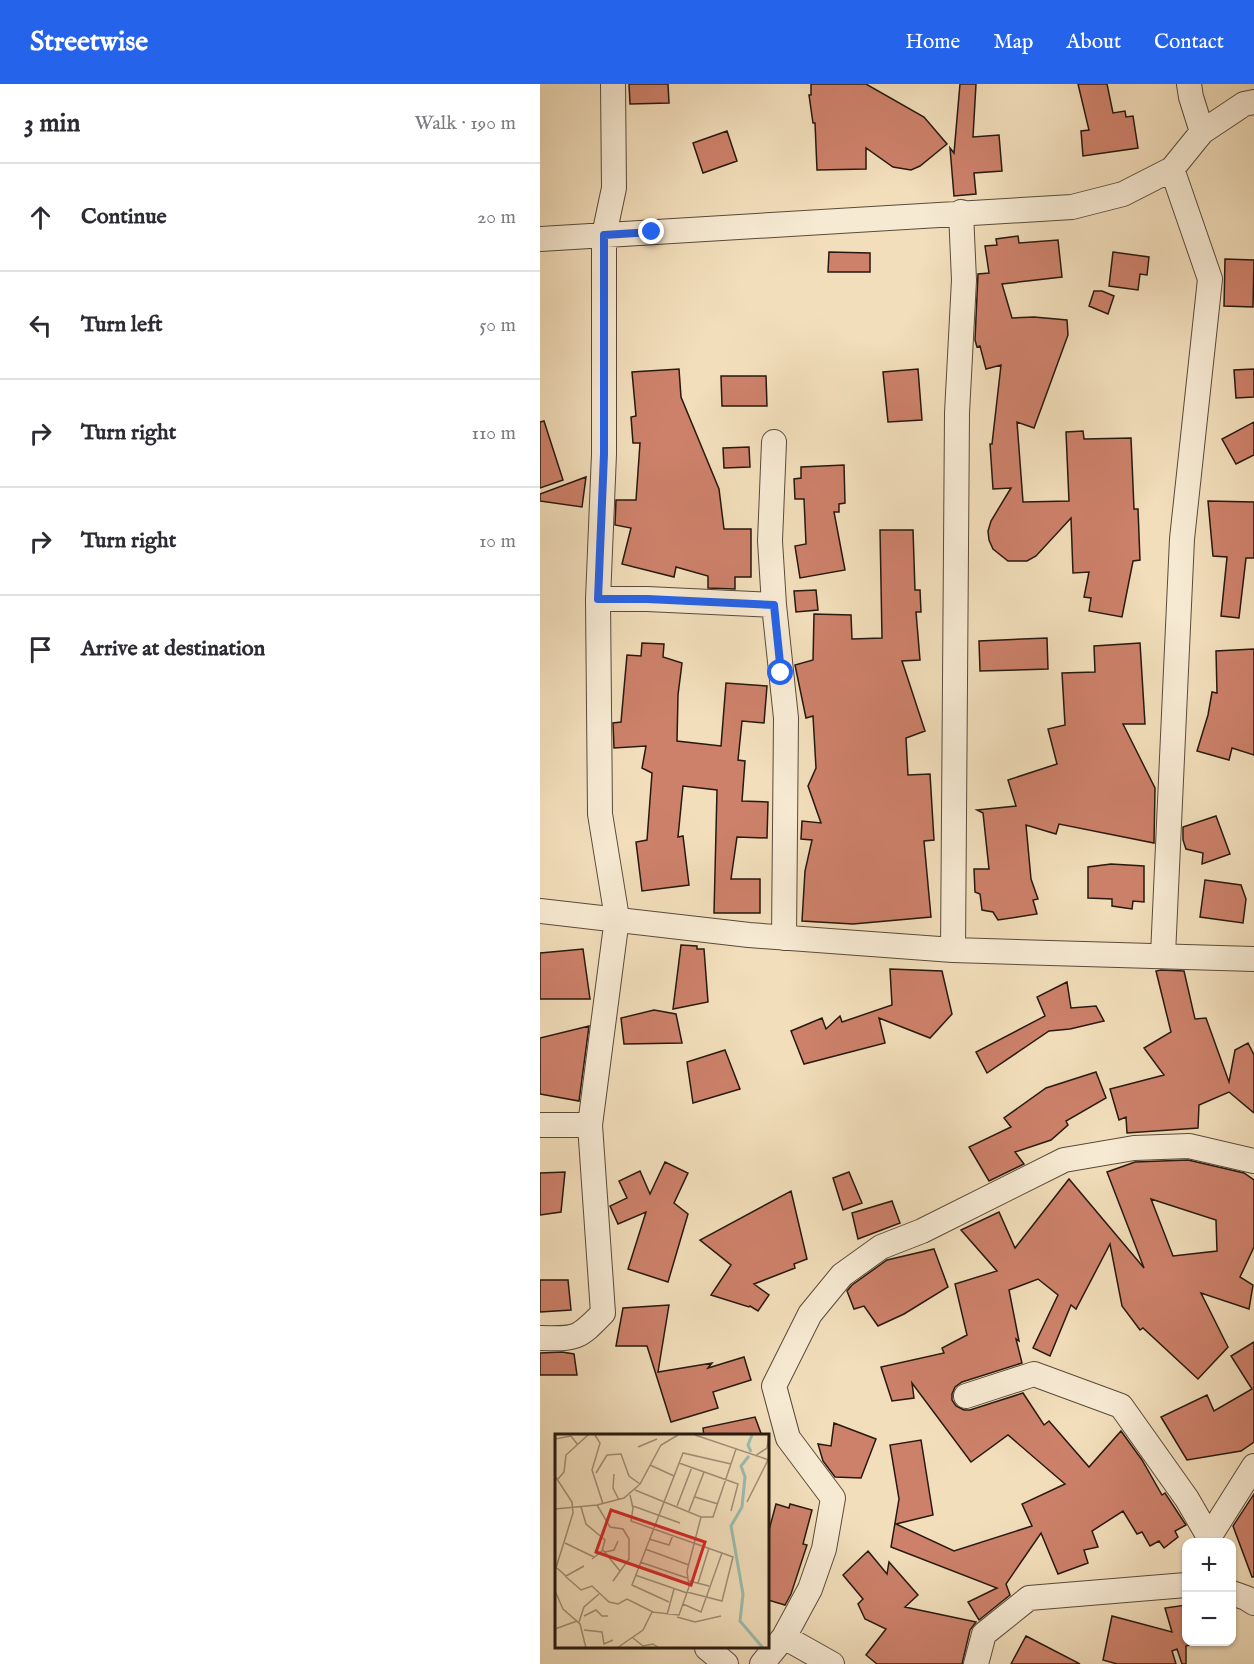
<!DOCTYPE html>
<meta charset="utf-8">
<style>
body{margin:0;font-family:"IM FELL English",serif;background:#f2f2f3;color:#2b2b33}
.controls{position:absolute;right:18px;bottom:18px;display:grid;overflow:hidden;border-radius:12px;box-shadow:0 2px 4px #0004}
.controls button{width:54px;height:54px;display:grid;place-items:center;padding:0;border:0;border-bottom:2px solid #e1e1e2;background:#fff;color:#2b2b33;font:30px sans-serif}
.stop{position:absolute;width:18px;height:18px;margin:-14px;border:4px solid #2563eb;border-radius:50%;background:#fff}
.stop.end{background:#2563eb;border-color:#fff;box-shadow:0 2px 6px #0008}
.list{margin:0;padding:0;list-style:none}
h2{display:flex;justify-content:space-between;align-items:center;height:78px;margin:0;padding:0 24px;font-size:26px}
h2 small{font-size:20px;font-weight:400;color:#7c7c81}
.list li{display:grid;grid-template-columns:39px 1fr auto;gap:18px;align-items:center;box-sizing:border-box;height:108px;padding:0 24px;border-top:2px solid #e1e1e2}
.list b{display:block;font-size:22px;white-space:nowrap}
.list em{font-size:20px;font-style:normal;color:#7c7c81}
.icon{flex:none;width:33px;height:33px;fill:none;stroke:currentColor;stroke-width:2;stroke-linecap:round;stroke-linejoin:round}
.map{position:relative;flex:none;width:714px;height:1580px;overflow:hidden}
header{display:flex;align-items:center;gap:36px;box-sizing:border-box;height:84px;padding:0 30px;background:#2563eb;color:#fff}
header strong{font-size:28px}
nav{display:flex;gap:33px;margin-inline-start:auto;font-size:21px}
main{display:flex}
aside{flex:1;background:#fff}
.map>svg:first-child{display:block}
.building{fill:#cd816a;stroke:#27190f;stroke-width:1.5;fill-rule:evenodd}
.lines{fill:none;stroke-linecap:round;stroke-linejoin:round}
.street-casing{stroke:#5a4a3a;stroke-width:26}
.street{stroke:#f7ead3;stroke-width:24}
.route{stroke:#2563eb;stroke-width:8}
.inset-river{fill:none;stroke:#9bbcb0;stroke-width:3}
.inset-road{fill:none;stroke:#a18f76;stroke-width:1.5}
.view{fill:#d62828;fill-opacity:0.15;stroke:#d62828;stroke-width:3}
.inset-edge{fill:none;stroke:#27190f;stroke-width:3}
</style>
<header>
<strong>Streetwise</strong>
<nav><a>Home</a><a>Map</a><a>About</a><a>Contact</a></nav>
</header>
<main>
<aside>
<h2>3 min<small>Walk · 190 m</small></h2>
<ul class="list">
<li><svg class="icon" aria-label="ahead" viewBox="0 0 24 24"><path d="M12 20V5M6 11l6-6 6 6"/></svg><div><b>Continue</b></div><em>20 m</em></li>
<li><svg class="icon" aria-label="left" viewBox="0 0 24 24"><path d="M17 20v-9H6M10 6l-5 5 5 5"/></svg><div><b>Turn left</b></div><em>50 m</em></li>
<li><svg class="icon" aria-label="right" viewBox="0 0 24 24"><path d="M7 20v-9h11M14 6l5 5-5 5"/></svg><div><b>Turn right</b></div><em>110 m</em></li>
<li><svg class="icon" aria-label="right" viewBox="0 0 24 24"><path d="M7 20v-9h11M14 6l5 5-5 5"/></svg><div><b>Turn right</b></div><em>10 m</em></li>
<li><svg class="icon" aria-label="arrive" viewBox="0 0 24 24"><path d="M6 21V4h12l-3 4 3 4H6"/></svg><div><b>Arrive at destination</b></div></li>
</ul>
</aside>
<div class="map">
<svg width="714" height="1580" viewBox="0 0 714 1580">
<rect width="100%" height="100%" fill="#f2debb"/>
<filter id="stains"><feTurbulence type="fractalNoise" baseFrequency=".00333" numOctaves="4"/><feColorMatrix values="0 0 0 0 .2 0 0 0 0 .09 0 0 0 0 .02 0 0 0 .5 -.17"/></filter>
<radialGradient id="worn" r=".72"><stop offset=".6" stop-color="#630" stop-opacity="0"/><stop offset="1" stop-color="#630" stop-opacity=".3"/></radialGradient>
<path class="building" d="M89,0H128L129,19L90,20Z
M271,0H326L384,33L407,60L380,82L371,86L353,83L326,64V85L277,86L275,39H273L269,11H271Z
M420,0H436L433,53L459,51L462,87L434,89L436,110L414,112L410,64L414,69Z
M538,0H567L573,29L585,27L586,33L593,32L598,64L543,72L541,47L549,46Z
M187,47L197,77L163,89L153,59Z
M478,152L479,159L518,156L522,193L462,200L472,234L494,233L527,236L528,251L494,344L477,338L483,418L529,417L526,348L543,347L544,355L591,354L594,425H598L600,476L593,477L582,533L549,527L551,514L544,513L549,488L533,489L531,434L496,472L487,477H468L453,465L449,456L448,447L451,437L471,404L453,405L450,360H452L461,281L446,285L440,262L437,263L435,256L438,190L449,189L445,162L457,161L456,155Z
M289,168L330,169V188H288Z
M573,168L609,173L607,191L600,190L598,206L569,202Z
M685,175L714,176L713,223L684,222Z
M554,207H562L574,212L568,230L549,222Z
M139,285L141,313L179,405L184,445H211V493H195V505L168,504V492L136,483L134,493L82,480L91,444L75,441L76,416H96L100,359H93L91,333L96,332L92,288Z
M378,285L382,336L348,338L343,288Z
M714,285V313L696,314L694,286Z
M181,292H226L227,322H182Z
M4,337L23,396L0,404V338Z
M714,338V371L696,380L682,355Z
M209,363L210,383L184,384L183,364Z
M304,381L305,419L299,420V428H294L305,486L260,494L255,462L266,460L264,415H255L254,395L261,394V383Z
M46,393L42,423L0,417V410Z
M668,417L714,418V474H706L699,534L681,532L687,473L673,472Z
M340,446H373L375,506H380L381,528H376L380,576L362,577L385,647L366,654L368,691L390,690L394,756L384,757L391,833L313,840L262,837L265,787L272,756L261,755L262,737L281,739L268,702L276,684L273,632L266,634L255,581L273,576L274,530L311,531L312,555L342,554Z
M276,506L278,526L256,528L254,507Z
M507,554L508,585L440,587L439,557Z
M102,559L124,560L123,573L142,579L138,611L137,657L181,662L186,599L227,602L224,639L202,637L198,676L205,677L202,717L228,718L227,754L197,753L191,795H220V829H174L177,706L143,702L138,753L143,752L149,801L102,807L96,758L107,756L112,689L102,684L106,662L74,664L73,639L81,638L87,571L101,572Z
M600,559L605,640H583L615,704L614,759L519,740L516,750L486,741L491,795L498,815L493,816L497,830L458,836L453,828L442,826L440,810L435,808L434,785H449L443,729L437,726L476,722L468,696L517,680L508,645L525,641L522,589L555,588L554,562Z
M714,565V671L692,664L689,676L657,667L668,631L672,608L677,609L676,567Z
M676,732L690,770L662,780L663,769L646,765L643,756V743Z
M571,780L604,782V818L593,817L592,825L572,822V815L548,814V783Z
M665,796L701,801L706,815L703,839L660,833Z
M141,861L157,862V865H164L168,918L133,925Z
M43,865L50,915H0V869Z
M350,885L402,887L412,930L390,954L339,934L345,959L264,980L251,947L282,934L286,945L300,932L302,938L352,921Z
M621,886L644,887L655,935L666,934L689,998L695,966L708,959L714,971V1029L689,1008L659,1021L658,1044L587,1049L586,1033L579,1036L570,1005L624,991L604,964L631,948L616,887Z
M527,898L531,924L556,922L564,937L530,945L509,947L447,989L436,968L505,932L497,913Z
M114,926L136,930L142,959L84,960L81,934Z
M49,942L39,1017L0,1010V954Z
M185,966L200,1005L153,1019L147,978Z
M556,988L566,1014L526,1037L528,1041L511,1056L475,1068L484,1080L449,1097L429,1063L471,1043L464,1034L506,1004Z
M648,1076L704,1089L714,1096V1163L700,1193L713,1201L709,1225L661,1209L688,1263L658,1295L603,1244L600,1246L582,1222L570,1160L536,1225L531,1221L510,1272L493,1264L518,1211L498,1195L469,1206L479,1257L476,1255L482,1279L422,1298L415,1303L412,1310V1316L416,1322L424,1326H430L483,1309L504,1341L509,1337L549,1383L581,1347L602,1376L622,1411L625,1409L646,1441L635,1447L638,1453L624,1464L619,1457L610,1462L602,1448L597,1450L583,1427L552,1447L558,1463L544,1466L548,1479L518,1490L501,1449L466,1500L470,1511L439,1536L428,1518L457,1504L351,1463L359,1415L350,1361L381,1356L393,1431L356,1440L414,1467L492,1442L482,1420L525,1400L468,1351L431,1378L372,1299L374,1314L352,1317L341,1283L404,1269L402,1264L427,1251L415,1200L457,1187L421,1146L459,1128L475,1164L529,1095L604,1184L567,1088L595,1078ZM611,1115L676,1136L677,1167L633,1172Z
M125,1078L148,1089L134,1119L148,1130L128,1198L88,1185L106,1128L78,1140L70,1122L87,1114L79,1097L100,1087L110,1110Z
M25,1088L21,1128L0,1131V1089Z
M309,1088L322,1119L303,1126L293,1094Z
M251,1107L267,1175L254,1180L255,1184L214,1200L229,1211L218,1227L210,1222L209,1223L171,1211L191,1181L160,1156Z
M352,1117L360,1139L318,1155L312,1129Z
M394,1165L408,1203L364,1230L338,1242L324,1222L314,1225L307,1207L312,1201L347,1176Z
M0,1196H28L31,1226L0,1228Z
M129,1221L118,1288L172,1279L168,1284L204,1273L211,1296L173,1308L178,1324L131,1338L107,1262H76L83,1224Z
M714,1258V1358L701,1367L647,1376L621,1333L667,1311L674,1327L712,1305L691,1272Z
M22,1268L34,1270L37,1291H0V1269Z
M215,1333L222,1352H164L163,1344Z
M294,1339L336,1355L321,1394L295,1393L283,1377L278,1360L291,1362Z
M714,1410V1493H712L693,1442Z
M236,1420L249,1424L250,1420L272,1426L263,1460L267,1461L251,1510L245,1521L228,1516V1450Z
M328,1467L347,1490L349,1478L378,1511L365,1523L436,1538L430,1546L422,1580H337L326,1571L346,1545L325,1535L318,1520L323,1515L303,1491Z
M646,1521V1557H663L646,1562V1580H642L637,1565L632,1567L636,1580H577L563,1576L572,1532L632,1548L625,1524Z
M486,1552L540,1580H471Z"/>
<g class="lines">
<g class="street-casing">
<path id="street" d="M649,0L651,13L662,48
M0,155L532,123L583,110L632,85L662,48L704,20L714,18
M58,515H107L234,521L246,634L244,854
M234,521L230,457L234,358
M0,827L209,851L413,866L714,875
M413,866L417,329L424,196L421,128
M623,871L642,455L670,195L632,85
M0,1041H50
M0,1254C36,1255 38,1255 63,1229L50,1041L77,834L60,730L58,515L64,370V151L74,104L73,0
M426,1312L494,1290L581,1322L647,1415L669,1453
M666,1458L714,1382
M692,1509L706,1514L714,1519
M244,1553L292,1580
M167,1564L186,1580
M222,1580L244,1553L270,1505L284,1465L293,1414L248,1354L234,1302L270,1230L302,1191L341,1163L382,1147L524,1076L594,1064L649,1062L714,1077
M436,1580L444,1550L489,1514L646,1501"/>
</g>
<use href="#street" class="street"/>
</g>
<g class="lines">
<path class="route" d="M112,148L64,151V370L58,515H107L234,521L241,589"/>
</g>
<g transform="translate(15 1350)">
<rect width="214" height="214" fill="#f2debb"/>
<path class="inset-river" d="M196,18L193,11L197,1M194,22L186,32L190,43L187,73L176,92L188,160L185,187L208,214"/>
<path class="inset-road" d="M40,1L45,9L37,36L48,70M140,1L214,26M0,5L16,2L23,11M83,13L102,5M200,22L212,14L214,1M124,29L183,50L176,77M95,31L119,42M41,39L52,21L66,20L74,42L85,50M59,40L58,54L64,66M0,42L17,68L18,79L0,137M3,45L9,38L11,21L33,1M80,56L146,83H158L181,15M75,61L78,74L76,87L167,119L146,178L128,170M140,63L163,70M192,68L213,26M42,71L55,93L68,95L74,105V125L58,147M78,72L125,89M122,72L137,33M26,73L31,90L50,106L47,117L37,125M0,75L42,71L69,64L85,50L106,11L123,1M134,77L149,38M94,105L114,111L118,101M10,109L39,123M90,115L134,131M48,116L65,137M50,118L59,116L63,107M85,128L132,144M2,134L11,142L29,132M80,141L132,159M10,142L26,156L37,152L54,168L63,170L72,165L98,178M134,147L154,152M143,149L154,114M0,157L8,175L25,190L31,214M132,158L167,167L178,123L167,119M114,168L77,151L128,19L176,30M112,181L119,155M29,182L41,176L47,182H53M122,183L140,188L166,182M24,188L29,173L44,160M0,195L22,187M29,196L47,198L49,210L58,206M78,204L88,212L98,210L104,214M62,214L88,196L97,178L124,181L134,153L132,137L146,83"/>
<path class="view" d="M56,76L150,108L136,151L41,118Z"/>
<rect width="214" height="214" class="inset-edge"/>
</g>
<rect width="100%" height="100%" filter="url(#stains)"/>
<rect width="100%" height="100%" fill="url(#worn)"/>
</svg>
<div class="controls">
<button>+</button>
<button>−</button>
</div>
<div class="stop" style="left:241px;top:589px"></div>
<div class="stop end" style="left:112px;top:148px"></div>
</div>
</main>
